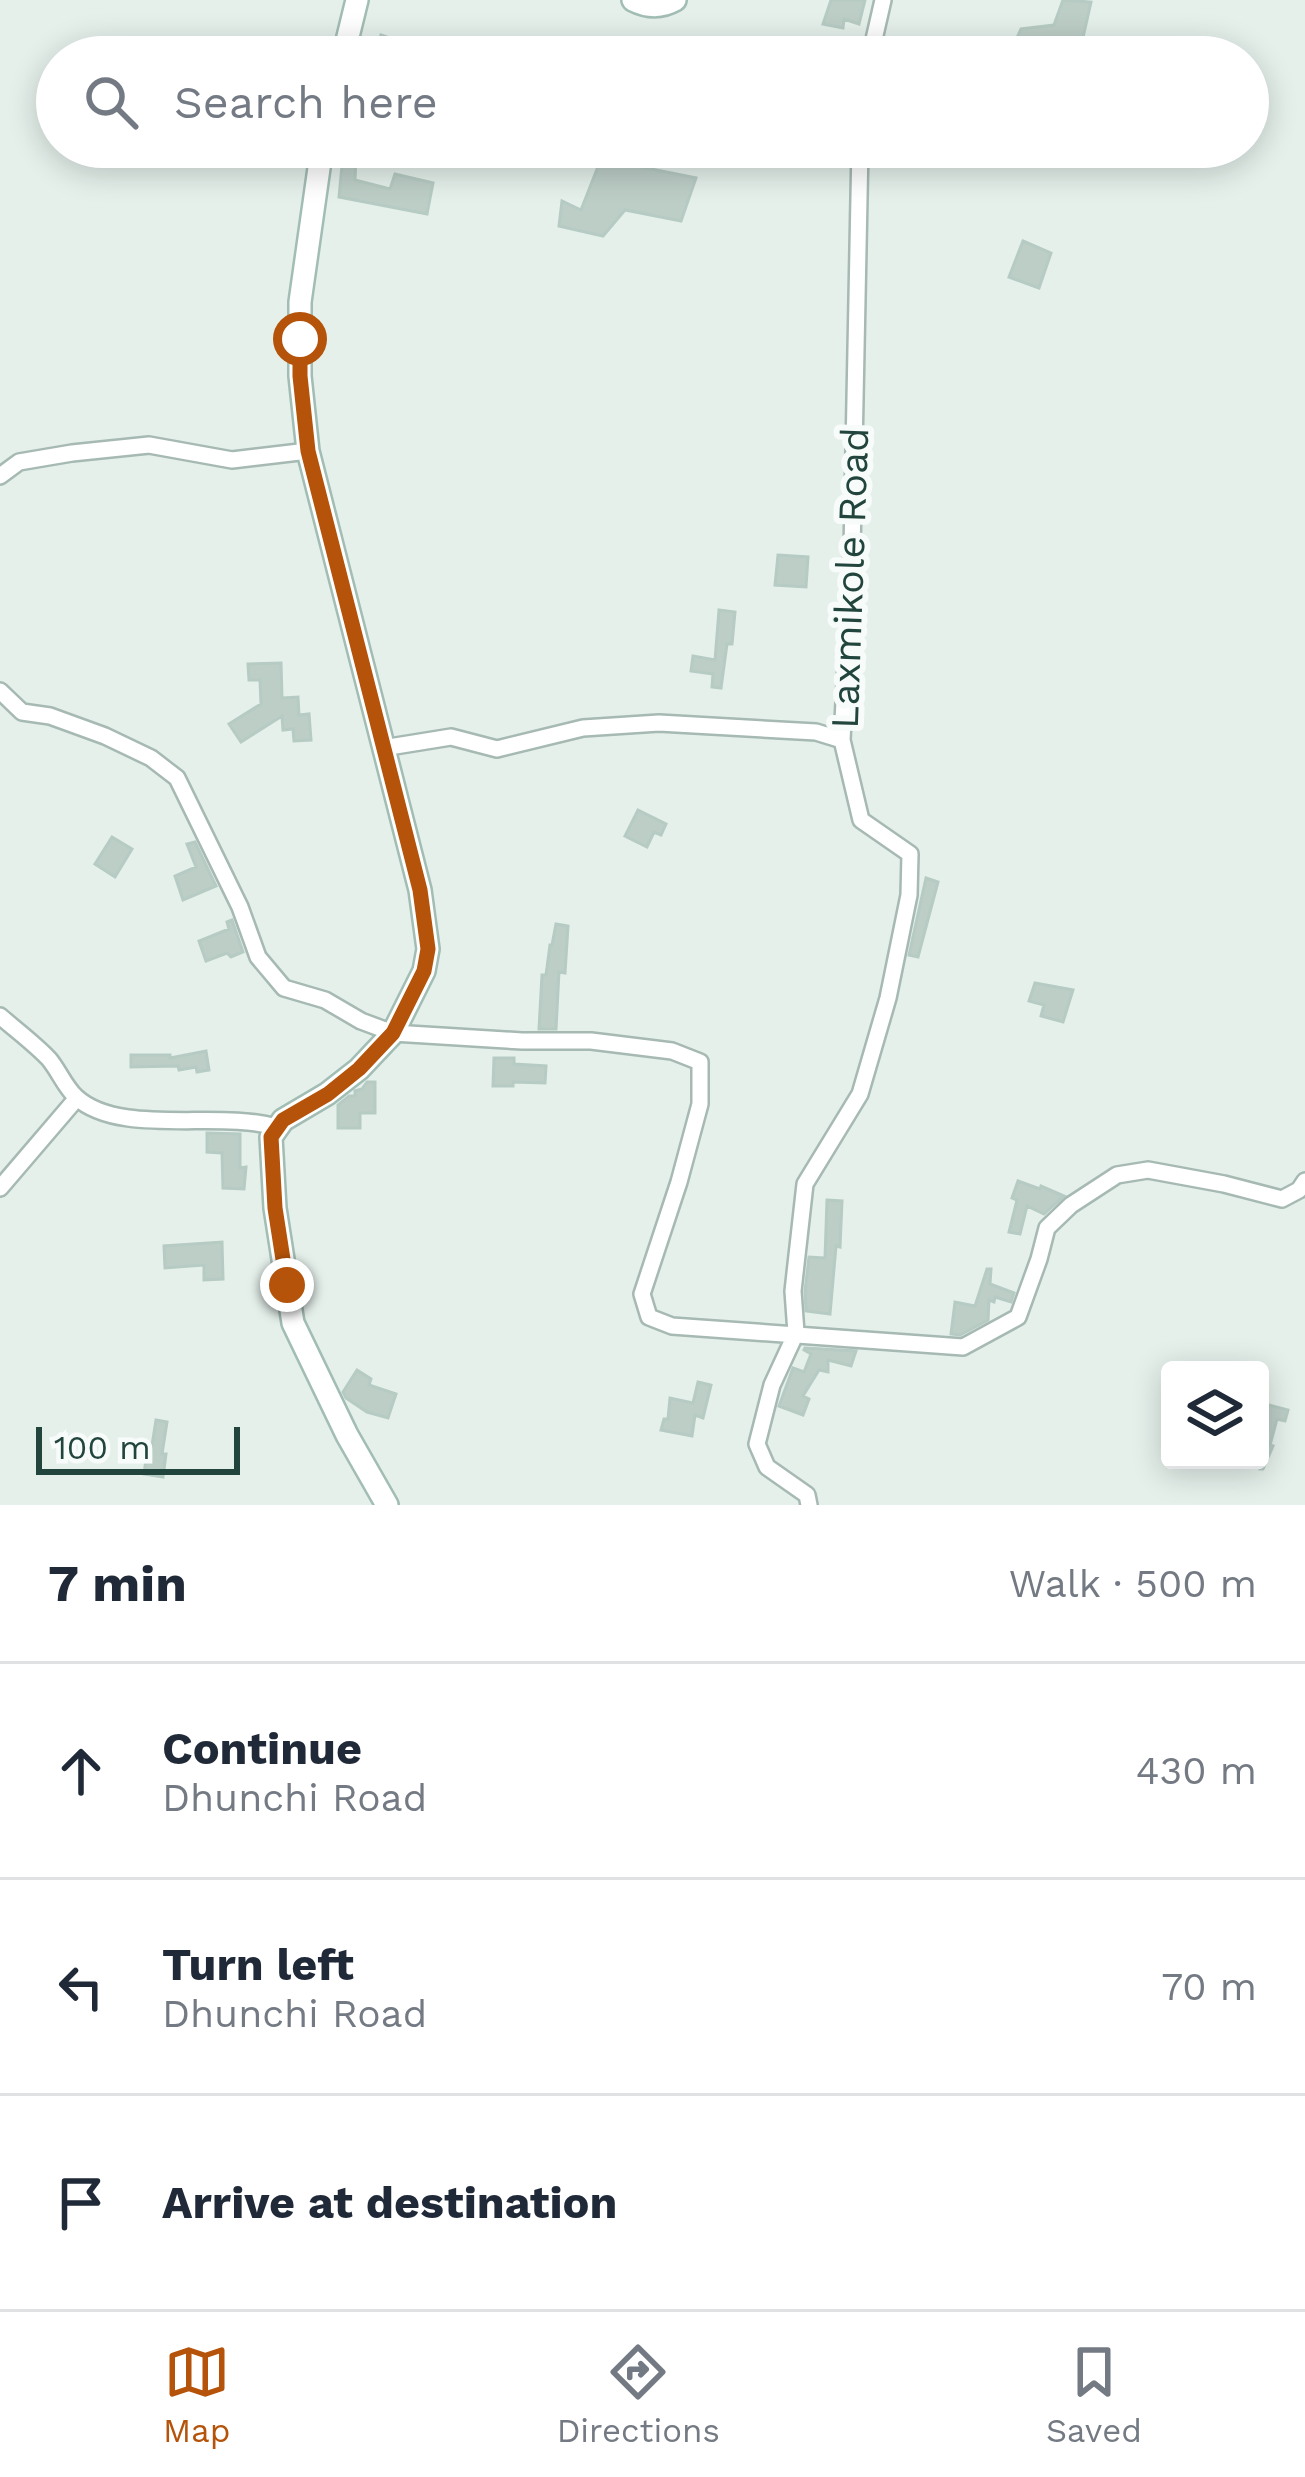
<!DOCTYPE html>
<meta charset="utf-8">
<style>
body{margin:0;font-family:"Work Sans",sans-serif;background:#f6f6f7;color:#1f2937}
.controls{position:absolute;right:36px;bottom:36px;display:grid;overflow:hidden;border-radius:12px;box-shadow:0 6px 30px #0003}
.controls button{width:108px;height:108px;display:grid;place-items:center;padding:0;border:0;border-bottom:3px solid #e0e1e3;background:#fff;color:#1f2937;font:60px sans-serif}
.scale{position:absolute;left:36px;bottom:30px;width:204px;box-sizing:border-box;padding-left:12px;border:6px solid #21453c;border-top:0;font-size:33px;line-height:42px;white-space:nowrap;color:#21453c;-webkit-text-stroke:9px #f7fbf9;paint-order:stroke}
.stop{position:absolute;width:36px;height:36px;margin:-27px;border:9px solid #b45309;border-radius:50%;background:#fff}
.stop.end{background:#b45309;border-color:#fff;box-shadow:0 3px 12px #0008}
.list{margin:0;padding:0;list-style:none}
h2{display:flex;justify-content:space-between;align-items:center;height:156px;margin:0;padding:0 48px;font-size:51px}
h2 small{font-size:39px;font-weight:400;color:#747a83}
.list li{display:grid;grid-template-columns:78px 1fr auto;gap:36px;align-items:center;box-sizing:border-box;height:216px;padding:0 48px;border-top:3px solid #e0e1e3}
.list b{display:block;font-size:45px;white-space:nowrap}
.list p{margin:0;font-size:39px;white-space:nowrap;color:#747a83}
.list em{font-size:39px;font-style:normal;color:#747a83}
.icon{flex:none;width:66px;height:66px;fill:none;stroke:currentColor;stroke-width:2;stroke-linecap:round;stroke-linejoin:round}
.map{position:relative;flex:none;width:1305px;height:1505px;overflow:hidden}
.search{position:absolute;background:#fff;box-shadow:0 6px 30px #0003;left:36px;right:36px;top:36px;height:132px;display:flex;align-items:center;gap:30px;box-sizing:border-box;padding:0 42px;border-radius:66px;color:#747a83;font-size:45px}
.sheet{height:804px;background:#fff}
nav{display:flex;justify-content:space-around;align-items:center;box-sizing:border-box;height:168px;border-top:3px solid #e0e1e3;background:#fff;font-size:33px;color:#747a83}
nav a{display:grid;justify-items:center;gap:6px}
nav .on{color:#b45309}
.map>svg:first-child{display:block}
.building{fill:#bdcec7;stroke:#b6cbc3;stroke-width:3}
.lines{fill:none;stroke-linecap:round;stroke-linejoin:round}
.street-casing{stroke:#a6b9b3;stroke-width:20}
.secondary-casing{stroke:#a2bdb4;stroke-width:26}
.street{stroke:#fff;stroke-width:15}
.secondary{stroke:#fff;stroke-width:21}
.route{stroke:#b45309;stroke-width:15}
.labels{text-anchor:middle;stroke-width:12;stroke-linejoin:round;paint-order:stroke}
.street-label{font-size:39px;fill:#21453c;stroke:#f7fbf9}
</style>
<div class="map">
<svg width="1305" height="1505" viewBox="0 0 1305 1505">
<rect width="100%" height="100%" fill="#e5f0eb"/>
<path class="building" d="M831,0H865L859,24L844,19L843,28L823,24Z
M1063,0L1091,2L1079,55L1016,40L1021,29L1054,25Z
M381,35L440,56V57H375Z
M343,155L356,156L355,180L390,189L395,174L433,183L427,214L339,197Z
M601,159L696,178L681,221L625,210L603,236L559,226L562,201L581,210Z
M1023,241L1051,253L1039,288L1009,277Z
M778,555L808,557L806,587L775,585Z
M719,610L735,612L732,644H727L721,688L712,687L713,674L691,671L693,656L715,660Z
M281,663L282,698L298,697L299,715L309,714L311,740L294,741L293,729L283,730L282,716L241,742L229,724L261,704L260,680H249L248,664Z
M638,810L666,824L661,835L654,832L647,847L625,836Z
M112,837L132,849L115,877L95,864Z
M195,842L216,886L183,900L175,876L196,867L187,844Z
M926,878L938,882L918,957L909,955Z
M232,920L243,952L231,957L227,953L206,961L199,941L229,929L227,922Z
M556,924L568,926L565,973L559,972L556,1029H539L542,975H546L550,945H552Z
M1035,983L1073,990L1063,1022L1041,1016L1044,1005L1029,1001Z
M206,1051L209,1070L197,1072L196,1067L179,1070L178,1066L131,1067V1055H170V1058Z
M494,1058H514V1064L546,1066L545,1083L513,1082V1086H493Z
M367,1082H375V1113H360V1128H338V1105L349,1096H355V1091L362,1089Z
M207,1133L240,1134V1168L246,1167L244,1189L223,1188L222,1153L207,1152Z
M1018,1181L1040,1189L1041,1186L1064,1196L1044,1214L1027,1206L1020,1234L1009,1232L1017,1200L1012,1198Z
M827,1200L842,1201L840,1247L836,1246L830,1314L806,1311L805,1291L809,1257L825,1258Z
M222,1242L223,1279L204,1280V1265L165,1268L164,1246Z
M987,1269H991L990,1284L1014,1293L1011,1302L995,1297L994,1302L989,1300L988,1320L960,1335L951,1334L955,1302L975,1306Z
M805,1348L856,1351L851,1366L828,1360V1372L819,1370L803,1396L809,1399L803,1415L779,1406L793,1368L804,1372L811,1354L804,1350Z
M357,1370L371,1379L369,1385L396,1394L388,1418L367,1412L346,1398L343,1392Z
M698,1382L711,1385L703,1418L695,1415L692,1436L661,1430L664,1419H668L670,1398L693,1403Z
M1269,1405L1288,1410L1285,1421L1277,1419L1270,1445L1273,1446L1263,1469H1260V1432Z
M156,1420L167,1422L162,1454H166L163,1477L144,1474L147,1452H151Z"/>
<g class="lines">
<g class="street-casing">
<path id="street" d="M870,57L883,0
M0,476L19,462L72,453L149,445L232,460L308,451
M0,691L22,712L50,716L105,736L151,758L177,778L240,907L258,957L284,988L325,1000L361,1021L393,1033L522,1041H591L672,1051L700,1062V1104L679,1182L642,1294L649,1317L672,1326L963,1347L1018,1317L1039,1259L1047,1228L1071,1205L1117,1175L1148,1170L1224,1184L1282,1199L1299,1190L1305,1181
M383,748L451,737L497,749L583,728L659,723L816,732L842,740
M0,1016C16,1030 35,1044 49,1059C59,1071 65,1087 76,1097C119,1137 220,1110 275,1127
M0,1188L77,1098
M809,1505L807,1495L767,1467L757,1444L772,1385L796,1333L793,1291L805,1184L860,1094L888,998L909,895L910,854L861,820L842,740L852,551L860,147"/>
</g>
<g class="secondary-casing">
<path id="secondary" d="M633,0C647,7 661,8 675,0
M343,57L357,0
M322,147L300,302V376L308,451L420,890L428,949L424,971L393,1033L359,1069L327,1094L283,1120L271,1137L275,1208L293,1323L347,1435L387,1505"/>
</g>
<use href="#street" class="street"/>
<use href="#secondary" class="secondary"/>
</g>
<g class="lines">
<path class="route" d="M287,1285L275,1208L271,1137L283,1120L328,1094L359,1069L393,1033L424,971L428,949L420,890L308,451L300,376V339"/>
</g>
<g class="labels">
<g class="street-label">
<text transform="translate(849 578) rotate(-88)" y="14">Laxmikole Road</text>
</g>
</g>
</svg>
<div class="controls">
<button><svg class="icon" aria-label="layers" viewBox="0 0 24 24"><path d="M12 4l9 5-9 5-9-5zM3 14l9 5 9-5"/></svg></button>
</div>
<div class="scale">100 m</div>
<div class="stop" style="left:300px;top:339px"></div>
<div class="stop end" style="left:287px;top:1285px"></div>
<div class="search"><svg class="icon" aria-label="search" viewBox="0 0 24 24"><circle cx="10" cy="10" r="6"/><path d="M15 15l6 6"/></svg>Search here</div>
</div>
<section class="sheet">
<h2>7 min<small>Walk · 500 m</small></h2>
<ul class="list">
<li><svg class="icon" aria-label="ahead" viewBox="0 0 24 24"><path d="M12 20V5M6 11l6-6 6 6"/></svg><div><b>Continue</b><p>Dhunchi Road</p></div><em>430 m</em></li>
<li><svg class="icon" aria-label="left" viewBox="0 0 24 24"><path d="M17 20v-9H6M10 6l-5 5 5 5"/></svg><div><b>Turn left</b><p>Dhunchi Road</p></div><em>70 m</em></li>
<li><svg class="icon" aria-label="arrive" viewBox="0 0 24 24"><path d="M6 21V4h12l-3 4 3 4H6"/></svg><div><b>Arrive at destination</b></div></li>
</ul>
</section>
<nav>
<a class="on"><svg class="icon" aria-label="map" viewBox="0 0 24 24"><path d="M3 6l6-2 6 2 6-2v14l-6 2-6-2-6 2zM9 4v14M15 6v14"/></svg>Map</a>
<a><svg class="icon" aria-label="directions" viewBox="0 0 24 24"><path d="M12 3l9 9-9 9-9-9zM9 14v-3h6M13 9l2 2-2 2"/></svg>Directions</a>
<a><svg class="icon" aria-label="saved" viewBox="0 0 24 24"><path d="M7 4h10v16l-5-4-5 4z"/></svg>Saved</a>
</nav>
